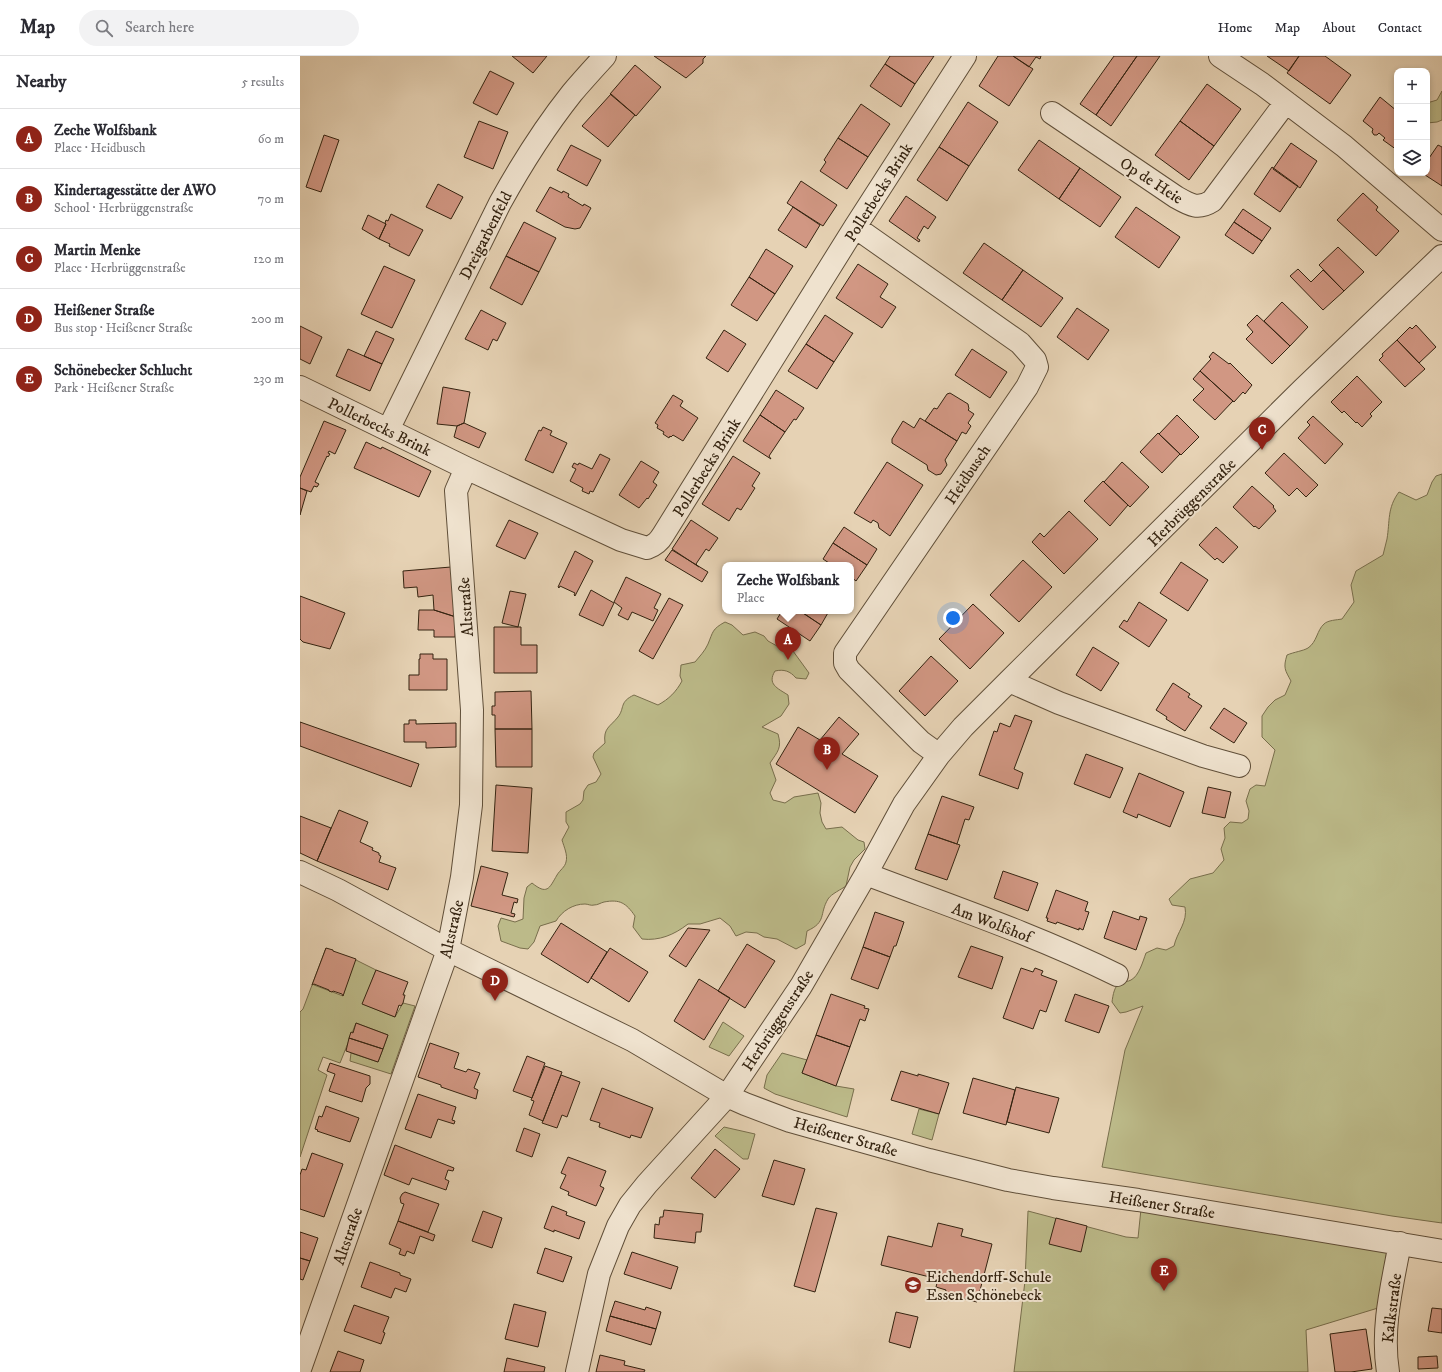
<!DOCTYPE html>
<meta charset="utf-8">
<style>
body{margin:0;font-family:"IM FELL DW Pica",serif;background:#f2f2f3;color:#2b2b33}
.controls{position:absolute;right:12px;top:12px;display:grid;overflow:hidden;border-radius:8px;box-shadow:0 2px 6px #0003}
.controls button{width:36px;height:36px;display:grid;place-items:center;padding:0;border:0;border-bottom:1px solid #e1e1e2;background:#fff;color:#2b2b33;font:20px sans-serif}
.you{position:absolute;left:653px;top:562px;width:14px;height:14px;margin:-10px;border:3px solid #fff;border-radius:50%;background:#1a73e8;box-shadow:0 0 0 6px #1a73e833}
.badge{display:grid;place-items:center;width:26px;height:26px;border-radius:50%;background:#8f2418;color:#fff;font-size:13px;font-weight:700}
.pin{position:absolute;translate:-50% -33px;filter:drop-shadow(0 1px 2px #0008)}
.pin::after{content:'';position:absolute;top:21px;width:14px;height:12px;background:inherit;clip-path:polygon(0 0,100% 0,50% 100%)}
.popup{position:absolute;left:422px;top:506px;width:132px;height:52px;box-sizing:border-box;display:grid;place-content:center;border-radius:8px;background:#fff;filter:drop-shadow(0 1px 3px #0005);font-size:13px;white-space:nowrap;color:#7c7c81}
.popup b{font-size:15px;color:#2b2b33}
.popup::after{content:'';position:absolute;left:50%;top:100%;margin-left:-8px;border:8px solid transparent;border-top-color:#fff}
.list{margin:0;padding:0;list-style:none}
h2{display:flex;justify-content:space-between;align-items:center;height:52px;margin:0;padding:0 16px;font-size:17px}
h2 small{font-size:13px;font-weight:400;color:#7c7c81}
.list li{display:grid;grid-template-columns:26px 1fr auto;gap:12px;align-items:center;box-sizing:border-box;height:60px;padding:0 16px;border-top:1px solid #e1e1e2}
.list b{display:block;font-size:15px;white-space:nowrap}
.list p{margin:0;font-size:13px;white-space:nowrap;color:#7c7c81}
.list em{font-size:13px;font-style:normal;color:#7c7c81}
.icon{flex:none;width:22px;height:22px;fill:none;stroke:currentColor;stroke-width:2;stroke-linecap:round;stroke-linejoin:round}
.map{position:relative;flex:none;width:1142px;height:1316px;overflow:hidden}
header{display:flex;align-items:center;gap:24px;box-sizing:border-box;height:56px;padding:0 20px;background:#fff;border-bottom:1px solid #e1e1e2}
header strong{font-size:19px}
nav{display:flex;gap:22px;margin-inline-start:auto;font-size:14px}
.search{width:280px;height:36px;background:#f2f2f3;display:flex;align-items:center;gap:10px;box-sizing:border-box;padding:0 14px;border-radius:22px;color:#7c7c81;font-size:15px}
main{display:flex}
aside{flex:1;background:#fff}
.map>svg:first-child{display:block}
.green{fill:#bcba89;stroke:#786e4c}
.building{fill:#d19783;stroke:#342310}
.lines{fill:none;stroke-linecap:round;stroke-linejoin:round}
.minor-casing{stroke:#604f39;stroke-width:24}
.minor{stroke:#efe2ce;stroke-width:22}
.labels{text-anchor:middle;stroke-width:4;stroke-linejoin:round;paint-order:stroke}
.street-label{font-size:16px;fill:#342310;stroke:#efe2ce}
.poi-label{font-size:16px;fill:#342310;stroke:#efe2ce;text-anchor:start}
</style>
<header>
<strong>Map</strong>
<div class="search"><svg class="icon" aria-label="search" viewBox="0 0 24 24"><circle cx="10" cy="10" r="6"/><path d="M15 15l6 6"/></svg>Search here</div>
<nav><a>Home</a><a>Map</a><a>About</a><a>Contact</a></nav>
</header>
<main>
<aside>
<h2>Nearby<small>5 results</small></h2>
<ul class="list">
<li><span class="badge">A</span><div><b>Zeche Wolfsbank</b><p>Place · Heidbusch</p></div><em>60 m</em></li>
<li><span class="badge">B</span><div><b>Kindertagesstätte der AWO</b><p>School · Herbrüggenstraße</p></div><em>70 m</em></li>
<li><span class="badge">C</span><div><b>Martin Menke</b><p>Place · Herbrüggenstraße</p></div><em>120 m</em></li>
<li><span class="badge">D</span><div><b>Heißener Straße</b><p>Bus stop · Heißener Straße</p></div><em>200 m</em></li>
<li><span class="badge">E</span><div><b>Schönebecker Schlucht</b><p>Park · Heißener Straße</p></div><em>230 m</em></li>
</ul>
</aside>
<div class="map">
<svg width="1142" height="1316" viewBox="0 0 1142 1316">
<rect width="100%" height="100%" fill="#e6d2b4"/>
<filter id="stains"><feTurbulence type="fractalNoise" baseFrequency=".005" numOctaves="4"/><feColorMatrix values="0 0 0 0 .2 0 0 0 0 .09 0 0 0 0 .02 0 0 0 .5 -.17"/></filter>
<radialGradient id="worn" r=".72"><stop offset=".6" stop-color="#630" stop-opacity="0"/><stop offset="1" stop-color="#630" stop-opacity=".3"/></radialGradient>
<path class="green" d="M1142,35V64L1137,66L1127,67V47L1137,44Z
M1142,418V1167L1092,1160L802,1111L825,994L843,950L826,956L820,957L812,946C813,939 814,930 821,926C824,925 828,926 831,924C839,920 843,905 846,897L857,892L866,894L874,890C877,876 888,866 885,851L872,849L869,843L890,823L913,817L924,804L921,793L925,782L924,772L930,766L942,767L948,763L949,755L946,745L950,733L956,729L965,730L975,694L962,681V660L968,651L975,644L985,639L991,625C985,614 983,612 987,599C994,596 1003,595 1008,592C1017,586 1017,574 1024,568C1028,564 1037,564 1042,563L1054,546L1051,529L1056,515L1083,499C1084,494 1086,488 1087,483C1090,465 1087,452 1099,436L1116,444L1127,439L1132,426L1136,420Z
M425,566L432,569L443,579L455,576L464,580L468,585L477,590L493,595L509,617L506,623L496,622C490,615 484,613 475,615C467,628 477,632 488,639L489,648L481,660L462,671L478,678C482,692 478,695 470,707L476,724L470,737L473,744L485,747L494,741L518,737L521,747L520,757L522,766L526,773L542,771L558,784L564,786L565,793L554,804L550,811L546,830C542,833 531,838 528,843C519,858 527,866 507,875L505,888L496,893L477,883L464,881L457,877L446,876L436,880L430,870L420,862L400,868H388C374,879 359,885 342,883L333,871L335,860C326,847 320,843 304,846C300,847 298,849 294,849C291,850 288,848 285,848C273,848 262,855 256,865L240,870L234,886L228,893L220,892L201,885L198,870L201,862L215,866L223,863L224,842L227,831L232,827C247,839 249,833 257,819C260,814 265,811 266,806C268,799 264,791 262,784L269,771L266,766V756L280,748L283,744L284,735L288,729L296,726L301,718L293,701L294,697L305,687C303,672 310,671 318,661C325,652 319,646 334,639L358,649C369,643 376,636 382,625L380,620L381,609L395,606C399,601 405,595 408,588C413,576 412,573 425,566Z
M26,892L14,929L43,940L54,903L76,914L63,948L95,961L103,947L115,950L91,1018L50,1005L51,997L78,1006L88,979L56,967L40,1007L23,1001L18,1014L27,1019L0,1101V956L3,953Z
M423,966L444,980L429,1000L409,991Z
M482,997L507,1004L502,1017L536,1030L554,1033L547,1061L475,1038L464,1032L467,1019Z
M619,1053L639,1058L632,1084L612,1078Z
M424,1071L455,1078L448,1103H443L415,1080Z
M841,1153L1088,1188L1078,1252L1006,1274L1008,1316H714L725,1225L728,1155L826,1181L838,1182Z"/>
<path class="building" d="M212,0H247L233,17Z
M354,0H406L403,3V7L386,22Z
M590,0H634L615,28L585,8Z
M698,0H713L733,13L709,50L679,30Z
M713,0H741L740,3L736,1L729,11Z
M814,0H837L796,59L780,48Z
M837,0H860L811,70L796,59Z
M967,0H999L989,15Z
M999,0H1025L1051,19L1030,48L987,17Z
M585,8L615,28L601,51L570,30Z
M335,9L361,31L336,60L310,38Z
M190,15L214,27L197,59L173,47Z
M907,28L941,53L914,90L880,65Z
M311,38L335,59L308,91L282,70Z
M1080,41L1097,55V94L1083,84L1085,82L1079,77L1077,79H1074L1072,76L1073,73L1063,65Z
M668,46L698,66L669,110L639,91Z
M561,48L590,68L568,101L538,82Z
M179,65L208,76L193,113L164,101Z
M880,65L914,90L889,124L855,99Z
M24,79L39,84L21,136L6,131Z
M538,82L568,101L547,133L520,115L526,106L524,104Z
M739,84L780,112L759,143L718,114Z
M991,87L1017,105L1000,132L973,113Z
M271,89L301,104L287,130L257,114Z
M1138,89L1142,91V130L1122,117H1127V105Z
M639,91L669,110L647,145L617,124Z
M972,111L998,130L980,156L954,138Z
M780,112L821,141L800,171L759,143Z
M501,125L537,149L523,170L487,147Z
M138,128L163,141L151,163L126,151Z
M250,131L262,137L263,135L269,138L268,141L283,150L284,148L291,152L280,172L275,173L265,171L236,155Z
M1063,137L1078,151L1076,154L1099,175L1076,200L1037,164Z
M606,140L636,161L628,173L624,170L617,182L620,184L619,186L589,165Z
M493,151L520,169L506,192L478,174Z
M836,151L880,181L859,212L815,181Z
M943,153L971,172L962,185L934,166Z
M91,158L123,174L109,200L89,190L90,188L79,183L86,168L85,167L86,164L88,165Z
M68,159L86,168L79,183L62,173Z
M224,166L256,182L239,216L206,200Z
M934,166L962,185L953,198L925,179Z
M684,187L723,214L702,244L663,217Z
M1038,191L1064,216L1044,235L1019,209Z
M466,193L493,210L475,238L449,221Z
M206,200L239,216L222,249L190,232Z
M558,208L588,228L580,241L596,251L582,272L536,242Z
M84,210L115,224L92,272L61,258Z
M998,213L1011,226L1023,214L1044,235L1023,254L990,220Z
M723,214L763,242L741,271L702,244Z
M449,221L475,238L457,265L431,249Z
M982,246L1008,271L990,290L964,265Z
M777,252L809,274L788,304L757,281Z
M181,254L206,267L197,285L193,283L188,294L165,283Z
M525,259L552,277H553L534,306L506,288Z
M957,259L990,290L972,308L946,283L953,276L947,269Z
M1116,269L1136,291L1119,307L1097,284L1110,271L1112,273Z
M0,270L22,281L10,308L0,303Z
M424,274L446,288L428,316L406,302Z
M76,275L94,283L82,308L64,300Z
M1097,284L1125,313L1105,331L1079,304L1083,300L1082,298Z
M506,288L534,306L517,333L488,315Z
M48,293L82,308L70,335L36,320Z
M672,293L707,316L690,342L655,319Z
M913,296L929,308L930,307L952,329L945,338L943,336L934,346L900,315L911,303L909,301Z
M900,315L933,345L915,364L893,344L904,333L893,323Z
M1057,320L1082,346L1070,358L1072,360L1062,371L1057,366L1056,367L1044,355L1042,357L1031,346Z
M143,331L170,336L164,367L157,370L137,368Z
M476,334L504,352L496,364L494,363L485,376L460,359Z
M650,337L668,348L669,353L668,354L674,358L668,367L671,370L666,378L662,376L657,385L625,365L634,352L637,353L647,338Z
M373,339L383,345L380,350L398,362L383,385L373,379L371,381L370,380L369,382L363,378L364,376L357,372L358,369L355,367Z
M460,359L485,376L469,400L471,403L443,385Z
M877,359L899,381L881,399L859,378Z
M1013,360L1043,388L1025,408L998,382L1010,369L1007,366Z
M620,362L657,385L645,404L647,409L641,418L636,419L628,414L627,409L592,387V383L603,365L614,372Z
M24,365L46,374L35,398L29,395L28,397L30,398L28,401L27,400L15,426L19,428L17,431L14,430L11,436L0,432V421Z
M164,367L186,377L179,392L154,381L157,370Z
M243,371L252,375L250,379L267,387L253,417L225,404L239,374L241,375Z
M858,377L880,398L862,417L840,396Z
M66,386L81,393L82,391L131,415L119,441L54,412Z
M984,397L1018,429L1006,441L997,432L989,440L965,417Z
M300,398L310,403L293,436L290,435L289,438L282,435L283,432L270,425L276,413L272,411L274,407L278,409L279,407L292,413Z
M433,400L460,417L452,430L455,432L441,454L437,452L429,465L402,448Z
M341,405L359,416L353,426L357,429L348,443L347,442L339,452L319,439Z
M587,406L623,429L590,480L579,472L578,467L573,464L571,467L554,457Z
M822,406L849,431L830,451L804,426Z
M803,425L828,449L810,470L784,445Z
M952,430L974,450L973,451L976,455L959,473L955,470L954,471L933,451Z
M0,432L7,435L0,459Z
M769,455L798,483L764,518L732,486L740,477L744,481Z
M209,464L238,477L225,503L196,490Z
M391,464L418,482L409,495L406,493L396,508L399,511L372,493Z
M544,471L577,493L567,509L533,487Z
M916,471L938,491L923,507L917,502L915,504L899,489Z
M533,487L567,509L556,525L551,521V509H532L523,503Z
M372,494L408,516L402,526L365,504Z
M275,495L293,505L275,540L274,539L275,537L260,530L259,532L258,531Z
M723,504L752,531L719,566L690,539Z
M881,506L908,524L888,555L860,537Z
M151,511L156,561L134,554L133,539L118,541L117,531L104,532L103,515Z
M326,521L361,538L354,552L358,554L353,565L332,556L328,564L318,559L322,552L314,546Z
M291,534L314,547L303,570L279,559Z
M210,535L226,538L218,571L202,567Z
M0,540L45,557L30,593L3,586L0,583Z
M369,542L383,549L353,603L339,595Z
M839,546L867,564L849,591L819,571L824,564L827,566Z
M673,548L704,577L670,613L639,583Z
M119,554H134L156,561L155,581H134V574H118Z
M482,555H500L521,569L510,585L477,563Z
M500,555H529L521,569Z
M194,571H221V589H237V617H194Z
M793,591L819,607L801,635L776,619Z
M120,598H133V603H147V634H109V619H119V603H120Z
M631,600L658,625L625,660L599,635Z
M873,627L890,638L888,641L902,650L885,675L866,663L867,661L856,654Z
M231,635L232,673H195V659H192V650H195V636Z
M924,652L947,667L934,687L910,672Z
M715,659L732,665L714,713L723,717L718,733L679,719L694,675L697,676L700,667L710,671Z
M539,661L559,678L542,698L578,720L555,757L476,708L498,671L520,684Z
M109,664H116V668L156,667V691L126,692V686H104V668H109Z
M0,666L119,708L111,731L0,690Z
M195,673H232V711H196Z
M786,698L823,712L810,742L774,728Z
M839,717L884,736L870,771L838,758L837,762L823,756Z
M196,729L232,732L228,797L192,795Z
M908,731L931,736L925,762L902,757Z
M642,740L674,751L669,764L665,763L657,788L628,778Z
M39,754L68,766L60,786L73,792L72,794L79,797V799L81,800L79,806L96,812L88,834L17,805Z
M0,760L31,772L17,805L0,797Z
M628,778L660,789L647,824L615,813Z
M181,810L208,817L202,839L218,843L217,847L214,846L211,857L215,858L214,861L171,850Z
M703,815L738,827L728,855L694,842Z
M756,834L788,846L785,855L789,856L783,874L779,872V874L757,866L756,868L747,865L748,862H746Z
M813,855L839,864L840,860L847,862L836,894L804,882Z
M575,856L604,866L596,890H594L590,901L563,891Z
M261,867L307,896L288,927L241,898Z
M388,872L410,874L386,911L369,900Z
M447,888L475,905L445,952L418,935Z
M671,890L703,901L692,933L658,921Z
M563,891L590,901L578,933L551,923Z
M26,892L33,894V895L56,903L43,940L42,938L33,935L32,936L29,935V934L14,928L12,929Z
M310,892L348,916L329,946L291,922Z
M721,912L733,916L735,912L743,915L741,919L757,925L746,956L740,954L733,973L703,962Z
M76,914L108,926L103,939H105L103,947L101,950L99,949L95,961L62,948Z
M399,923L430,942L404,984L374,965Z
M531,938L565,950L564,952L569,953L565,965L560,963L550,991L516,979Z
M775,938L809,950L799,977L765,965Z
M56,967L88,979L83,993L49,982L51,976L53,977Z
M516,979L550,991L536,1030L502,1017Z
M49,982L83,993L78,1006L46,995Z
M130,987L159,997L154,1012L166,1016L168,1013L180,1017L174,1032L178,1034L176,1043L141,1031V1029L118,1021Z
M227,1000L245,1007L232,1042L213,1035Z
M30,1007L70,1020V1028L66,1032L62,1046L29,1035L35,1018L27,1015Z
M245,1010L262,1016L243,1065L229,1059L234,1045L231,1044Z
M601,1015L618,1020V1018L649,1027L639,1058L591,1044Z
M261,1019L280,1026L267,1061L262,1059L257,1072L242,1067Z
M673,1022L715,1034L706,1069L663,1057Z
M716,1031L759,1042L749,1077L707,1066Z
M302,1032L353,1052L341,1082L331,1079L330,1082L299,1071L300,1067L290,1064Z
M118,1038L156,1051L152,1064L155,1065L154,1068L138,1063L131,1082L105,1073Z
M26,1050L59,1062L50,1086L17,1075L18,1074L15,1073L19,1060L22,1061Z
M224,1072L240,1078L232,1101L216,1095Z
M95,1089L154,1112L153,1115L148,1114L145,1123L149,1125L146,1134L112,1122L109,1129L84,1119Z
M415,1093L440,1113L415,1142L391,1122Z
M12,1097L43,1108L24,1161L0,1153V1119L2,1113L6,1114Z
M268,1101L306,1115L300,1130L304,1132L296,1150L268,1139L269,1136L260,1132L266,1119L261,1117Z
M474,1104L505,1113L494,1149L462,1140Z
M105,1136L139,1148L128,1176L98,1165L104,1148L101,1147L100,1142L102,1138Z
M252,1150L267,1156L266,1159L285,1166L279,1183L254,1174V1176L244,1172Z
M516,1152L537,1157L515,1236L494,1230Z
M364,1154L403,1158L401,1176H396L395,1187L354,1182L355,1168L359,1169L360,1161H363Z
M183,1155L202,1162L192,1192L172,1185Z
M756,1162L787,1170L781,1196L749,1188Z
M98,1165L135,1179L133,1185L120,1180L114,1198L107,1195L105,1200L99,1198L101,1193L89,1188Z
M638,1167L663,1173L661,1180L692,1188L677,1246L645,1238L646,1234L636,1231L638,1223L581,1209L588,1180L632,1191Z
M0,1176L18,1182L10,1205L0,1202Z
M245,1192L272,1201L263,1226L237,1217Z
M332,1196L378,1211L371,1233L324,1218Z
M0,1202L10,1205L3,1224L0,1223Z
M70,1206L100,1217V1219L111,1223L106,1236L95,1232L91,1242L61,1231Z
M315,1245L345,1254L346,1251L361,1256L356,1273L310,1260Z
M214,1248L246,1256L238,1291L205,1283Z
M54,1249L89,1261L83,1276L85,1277L81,1288L44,1275Z
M1132,1252L1142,1253V1277L1128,1275Z
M596,1256L618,1261L610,1292L589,1286Z
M310,1260L356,1273L351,1289L306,1275Z
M1066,1273L1072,1313L1051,1316H1035L1030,1278Z
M38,1295L64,1304L60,1316H30Z
M300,1299L325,1305L324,1309L345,1314L344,1316H296Z
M1137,1300L1138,1312L1118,1313V1301Z
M207,1302L245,1311L244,1316H204Z"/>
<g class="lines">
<g class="minor-casing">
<path id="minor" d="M920,0L962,28L1044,90L1142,174
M752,57L876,141C890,149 898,154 912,145L986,46
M555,171L720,287L735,304L737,311L727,331L545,597V607L549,614L621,686L639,699
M0,331L166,412L321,484L347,492C355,489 359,486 363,479L555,171L665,0
M88,374L200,147C221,109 245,71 272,37C283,24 294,12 305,0
M709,625L759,647L903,700L939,710
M0,816L38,834L148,894L332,984L427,1040L445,1048L490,1065L629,1104L708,1124L753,1132L838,1144L1142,1195
M566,818C650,850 736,879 817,919
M0,1313L148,894L162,821L171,749L172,654L156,435L166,412
M277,1316L299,1218L318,1170L330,1149L347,1128L427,1040L501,930L566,818L604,748L639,699L663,671L709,625L1003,333L1142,200
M1088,1316C1081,1272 1092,1230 1100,1187"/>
</g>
<use href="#minor" class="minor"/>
</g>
<defs>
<g id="school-disc" transform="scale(0.9)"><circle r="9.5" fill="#8f2418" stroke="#efe2ce"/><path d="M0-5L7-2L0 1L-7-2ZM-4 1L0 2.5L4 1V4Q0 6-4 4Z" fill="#fff"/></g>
</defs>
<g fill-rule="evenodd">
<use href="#school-disc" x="613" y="1229"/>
</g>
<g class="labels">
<g class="street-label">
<text transform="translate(852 124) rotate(33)" y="6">Op de Heie</text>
<text transform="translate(578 136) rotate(-58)" y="6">Pollerbecks Brink</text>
<text transform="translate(185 179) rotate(-63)" y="6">Dreigarbenfeld</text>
<text transform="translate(80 370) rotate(26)" y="6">Pollerbecks Brink</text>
<text transform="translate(406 411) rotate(-58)" y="6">Pollerbecks Brink</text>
<text transform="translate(667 418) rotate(-56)" y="6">Heidbusch</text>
<text transform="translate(891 446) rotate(-45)" y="6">Herbrüggenstraße</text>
<text transform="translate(165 551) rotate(-94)" y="6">Altstraße</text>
<text transform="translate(692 866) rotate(21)" y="6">Am Wolfshof</text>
<text transform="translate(151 873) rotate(-77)" y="6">Altstraße</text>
<text transform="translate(477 964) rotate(-57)" y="6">Herbrüggenstraße</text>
<text transform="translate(546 1080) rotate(16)" y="6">Heißener Straße</text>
<text transform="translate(862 1148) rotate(9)" y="6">Heißener Straße</text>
<text transform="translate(47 1180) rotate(-71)" y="6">Altstraße</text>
<text transform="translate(1091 1252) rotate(-83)" y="6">Kalkstraße</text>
</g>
<g class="poi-label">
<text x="626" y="1226">Eichendorff-Schule<tspan x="626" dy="18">Essen Schönebeck</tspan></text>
</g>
</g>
<rect width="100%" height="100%" filter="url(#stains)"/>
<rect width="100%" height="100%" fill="url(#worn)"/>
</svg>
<div class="controls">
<button>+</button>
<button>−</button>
<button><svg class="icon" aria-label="layers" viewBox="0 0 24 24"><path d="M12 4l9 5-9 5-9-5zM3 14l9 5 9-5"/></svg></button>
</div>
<div class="you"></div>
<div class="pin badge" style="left:488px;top:604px">A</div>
<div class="popup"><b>Zeche Wolfsbank</b>Place</div>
<div class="pin badge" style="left:527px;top:714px">B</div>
<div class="pin badge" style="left:962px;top:394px">C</div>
<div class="pin badge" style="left:195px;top:945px">D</div>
<div class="pin badge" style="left:864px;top:1235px">E</div>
</div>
</main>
